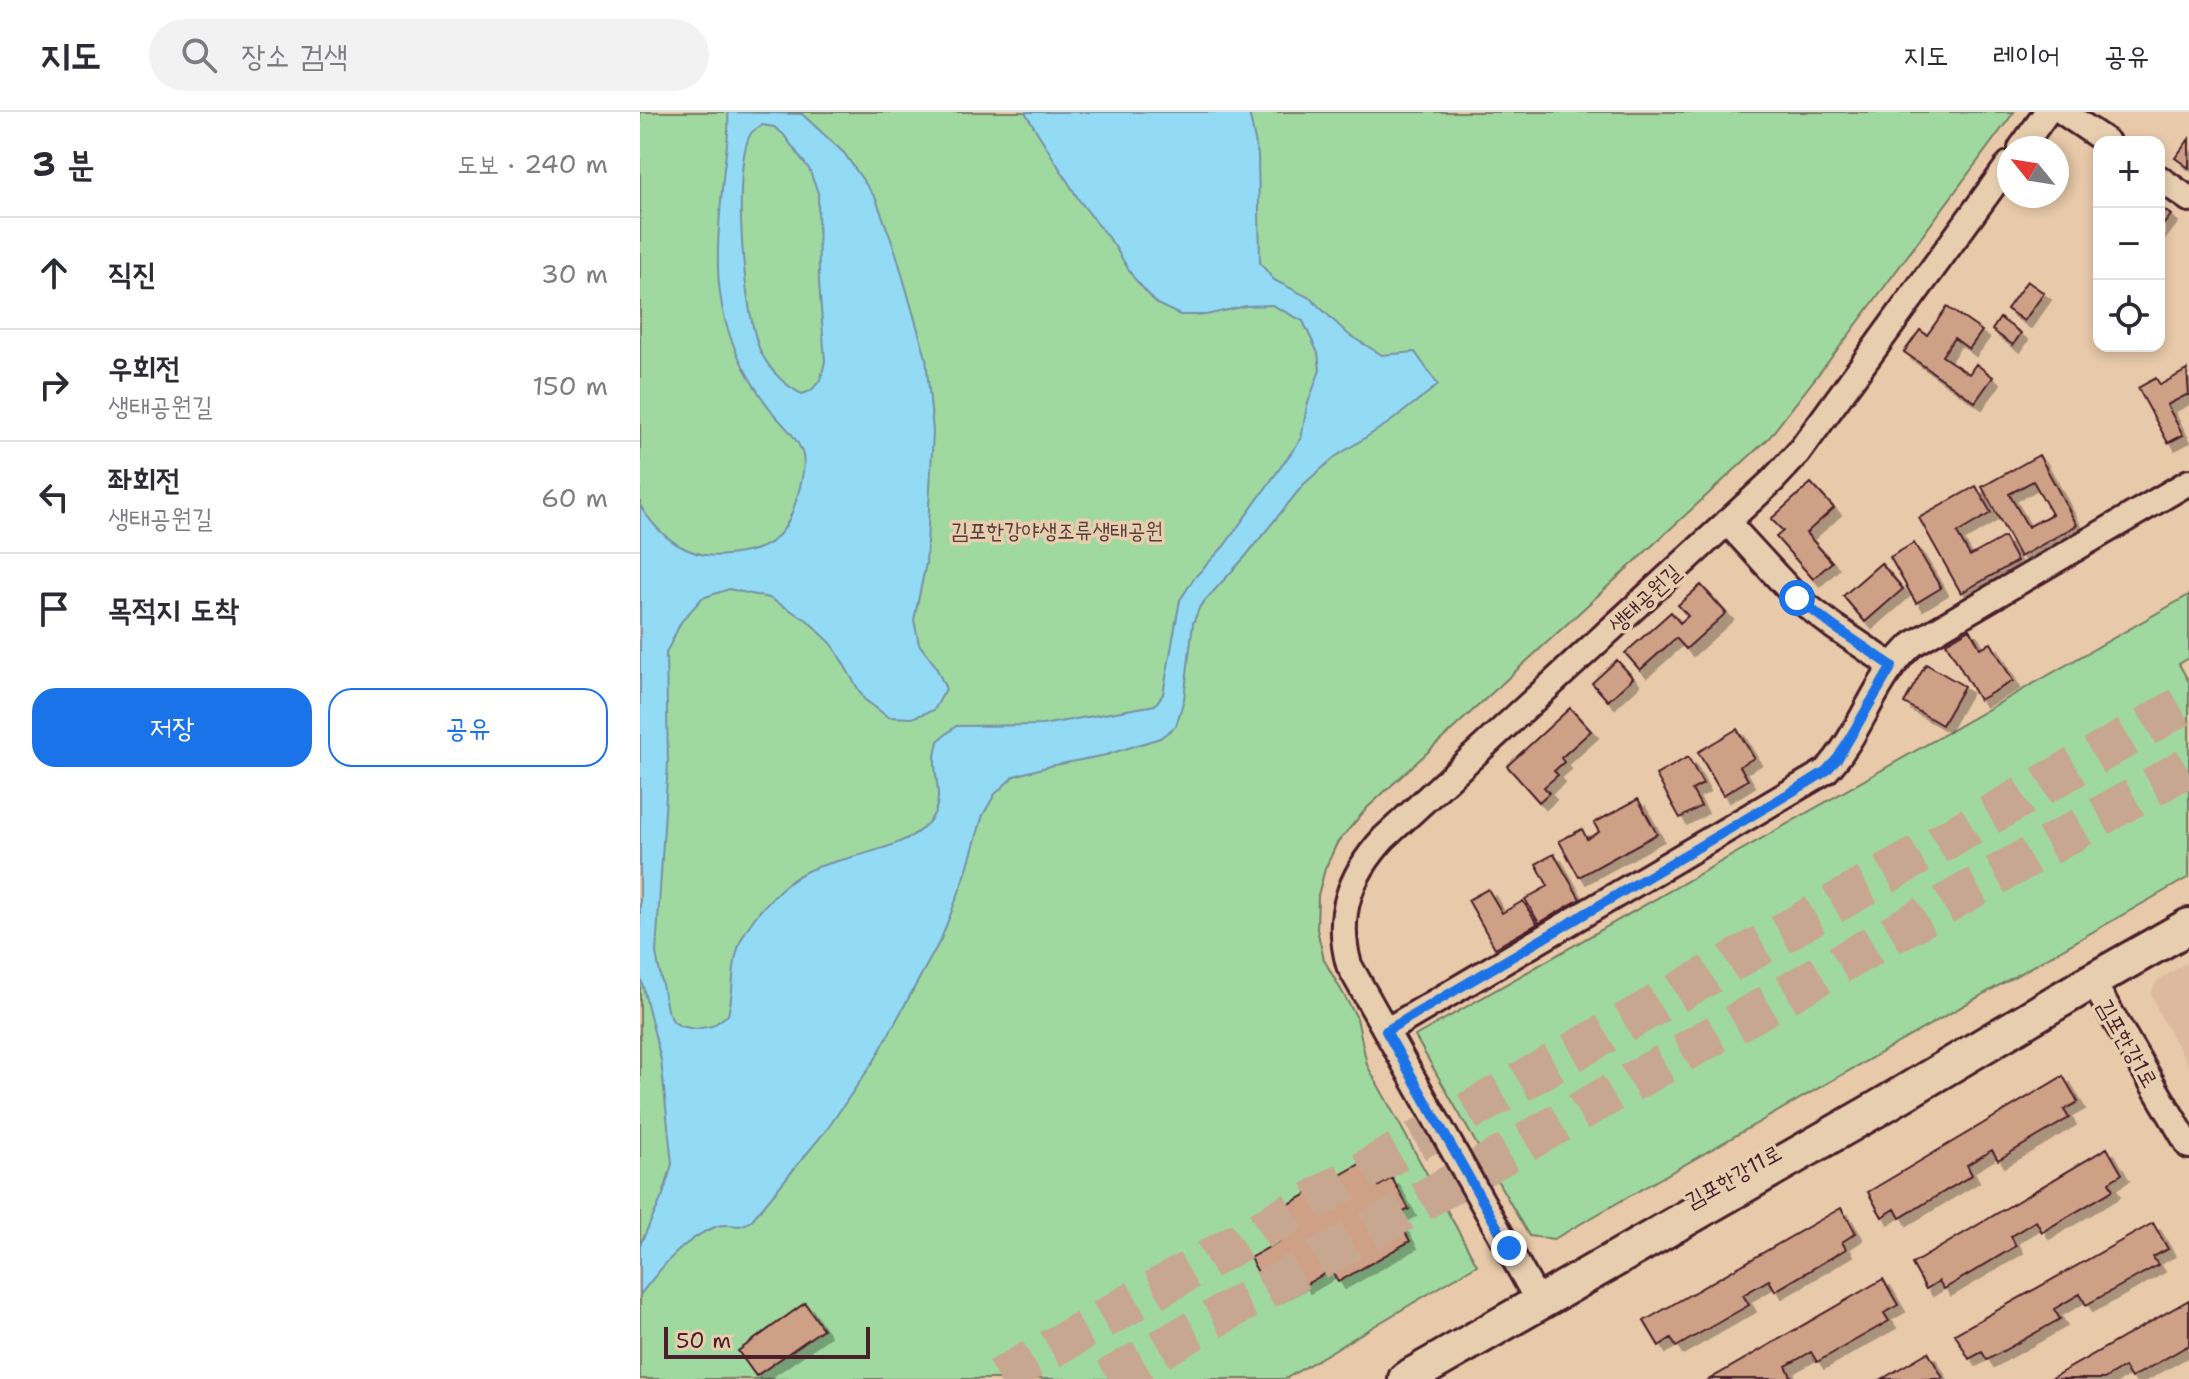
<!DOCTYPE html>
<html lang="ko">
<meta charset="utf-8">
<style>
body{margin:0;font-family:"Shantell Sans","Poor Story",sans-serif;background:#f2f2f3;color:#2b2b33}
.controls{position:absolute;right:24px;top:24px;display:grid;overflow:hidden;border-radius:16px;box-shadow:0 4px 12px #0003}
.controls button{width:72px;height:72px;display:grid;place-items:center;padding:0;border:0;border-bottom:2px solid #e1e1e2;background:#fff;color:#2b2b33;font:40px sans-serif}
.compass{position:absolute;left:1357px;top:24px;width:72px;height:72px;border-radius:50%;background:#fff;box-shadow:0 4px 12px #0003;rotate:300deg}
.scale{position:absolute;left:24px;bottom:20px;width:206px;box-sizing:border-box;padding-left:8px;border:4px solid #4a1f2b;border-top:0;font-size:22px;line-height:28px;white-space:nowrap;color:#4a1f2b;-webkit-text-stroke:6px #e6ceaf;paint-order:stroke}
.stop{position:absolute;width:24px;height:24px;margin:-18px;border:6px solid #1a73e8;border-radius:50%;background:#fff}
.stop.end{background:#1a73e8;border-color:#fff;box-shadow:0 2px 8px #0008}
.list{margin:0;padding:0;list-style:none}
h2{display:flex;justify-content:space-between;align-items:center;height:104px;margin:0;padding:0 32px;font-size:34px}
h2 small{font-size:26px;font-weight:400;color:#7c7c81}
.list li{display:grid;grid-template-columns:52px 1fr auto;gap:24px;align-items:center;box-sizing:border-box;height:112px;padding:0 32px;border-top:2px solid #e1e1e2}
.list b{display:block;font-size:30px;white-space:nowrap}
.list p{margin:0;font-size:26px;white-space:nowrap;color:#7c7c81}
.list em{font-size:26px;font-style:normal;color:#7c7c81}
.actions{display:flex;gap:16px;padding:24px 32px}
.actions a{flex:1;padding:18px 0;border:2px solid #1a73e8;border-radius:24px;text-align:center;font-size:28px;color:#1a73e8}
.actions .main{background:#1a73e8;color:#fff}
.icon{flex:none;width:44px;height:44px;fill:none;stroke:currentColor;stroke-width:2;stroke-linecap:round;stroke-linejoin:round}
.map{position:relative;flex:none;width:1549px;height:1267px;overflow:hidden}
header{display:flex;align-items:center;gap:48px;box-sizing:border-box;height:112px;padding:0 40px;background:#fff;border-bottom:2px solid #e1e1e2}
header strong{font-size:38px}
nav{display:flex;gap:44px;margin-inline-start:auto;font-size:28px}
.search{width:560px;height:72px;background:#f2f2f3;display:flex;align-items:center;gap:20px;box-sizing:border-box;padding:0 28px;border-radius:44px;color:#7c7c81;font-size:30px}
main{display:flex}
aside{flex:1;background:#fff}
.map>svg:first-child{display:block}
.built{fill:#ddba9d}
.green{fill:#a0d99f;stroke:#757c65;stroke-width:2}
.water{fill:#93dbf5;stroke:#7690a4;stroke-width:2;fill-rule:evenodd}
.building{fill:#cea187;stroke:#4a1f2b;stroke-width:2;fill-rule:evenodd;filter:url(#shadow)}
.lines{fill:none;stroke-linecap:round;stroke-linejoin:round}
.trunk-tunnel{stroke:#c8a790;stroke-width:40;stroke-dasharray:40 20;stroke-linecap:butt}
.minor-casing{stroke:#4a1f2b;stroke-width:30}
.secondary-casing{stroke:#4a1f2b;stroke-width:40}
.minor{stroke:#e6ceaf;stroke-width:24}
.secondary{stroke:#e6ceaf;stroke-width:34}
.route{stroke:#1a73e8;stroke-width:10}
.labels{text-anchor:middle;stroke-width:7;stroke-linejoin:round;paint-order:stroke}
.park-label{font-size:22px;fill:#573b3c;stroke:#e6ceaf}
.street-label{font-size:22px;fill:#4a1f2b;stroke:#e6ceaf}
</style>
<header>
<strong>지도</strong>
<div class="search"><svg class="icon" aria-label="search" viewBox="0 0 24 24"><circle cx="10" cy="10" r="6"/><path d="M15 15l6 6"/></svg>장소 검색</div>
<nav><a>지도</a><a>레이어</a><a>공유</a></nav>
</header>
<main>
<aside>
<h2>3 분<small>도보 · 240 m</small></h2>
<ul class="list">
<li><svg class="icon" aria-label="ahead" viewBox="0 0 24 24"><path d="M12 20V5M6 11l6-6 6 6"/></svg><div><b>직진</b></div><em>30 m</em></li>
<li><svg class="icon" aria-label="right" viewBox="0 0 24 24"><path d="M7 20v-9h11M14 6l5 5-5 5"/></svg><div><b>우회전</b><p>생태공원길</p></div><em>150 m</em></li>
<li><svg class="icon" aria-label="left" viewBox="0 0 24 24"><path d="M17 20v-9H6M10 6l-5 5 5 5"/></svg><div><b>좌회전</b><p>생태공원길</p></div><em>60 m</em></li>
<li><svg class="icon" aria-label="arrive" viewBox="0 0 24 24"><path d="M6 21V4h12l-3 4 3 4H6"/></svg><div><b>목적지 도착</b></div></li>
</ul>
<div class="actions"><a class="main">저장</a><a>공유</a></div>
</aside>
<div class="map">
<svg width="1549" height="1267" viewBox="0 0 1549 1267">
<defs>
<filter id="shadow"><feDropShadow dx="7" dy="7" stdDeviation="0" flood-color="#0004"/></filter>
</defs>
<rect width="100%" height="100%" fill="#e8c9a9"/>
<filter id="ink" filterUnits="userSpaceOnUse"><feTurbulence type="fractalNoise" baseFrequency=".0125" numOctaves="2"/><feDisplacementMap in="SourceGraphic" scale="16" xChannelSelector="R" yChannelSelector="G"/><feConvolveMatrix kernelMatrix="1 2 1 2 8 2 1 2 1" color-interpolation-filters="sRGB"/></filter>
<g filter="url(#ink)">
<path class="built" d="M1549,849V954L1519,901L1511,881L1517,869Z"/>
<path class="green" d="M0,0H1374L1208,224L1128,327L727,696L697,731L685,757L678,783L677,817L684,848L717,906L727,953L837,1153L645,1267H0Z
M1549,483V546L1539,552L1549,570V765L914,1127L889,1124L775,924Z"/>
<path class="water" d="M88,0L162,2L204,41L236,87L256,141L286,246L293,320L286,451L274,508L279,532L295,553L306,577L294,598L272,606L248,605L224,587L192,532L167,508L129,486L89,477L62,486L41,510L26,541L28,651L16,841L27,898L33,909L40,914L55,917L72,914L88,903C95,877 90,849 103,824C115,801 143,771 167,759C202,743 275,739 294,702C303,682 294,667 295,647C295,641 297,635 298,629L316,614L402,613L515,593L523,582L540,488L555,465L584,434L661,327L667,294L680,258L678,241L663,209L632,193L606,194L566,203H540L517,192L493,165L474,133L439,88L385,0H609L618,43L620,151L634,168L670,186L709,223L742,243L775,240L798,273L750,310L695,345L664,372L605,445L560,494L553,511L544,587L536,614L520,626L466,643L410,654L374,664L355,682L343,703L324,767L301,827L234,949L188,1016L111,1109C97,1119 89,1109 75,1115C42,1128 21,1156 0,1183V1133L23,1083L32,1052L21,948L0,863V393C14,417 36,438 65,443C76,445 90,443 101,441C141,436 150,411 160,375C162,365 166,350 162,340C156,324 144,314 133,301C107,267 85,225 80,181C75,144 80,103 83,66C85,43 90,23 88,0ZM122,13L134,15L143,22L169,57L178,81L179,171L185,249L181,267L171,279L162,282C146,274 132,260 123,244C104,214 90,48 112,20C113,19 121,14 122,13Z"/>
<path class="building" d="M1549,27V56L1535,46Z
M1519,94L1531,103L1519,118Z
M1387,169L1404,181L1384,209L1367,197Z
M1307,195L1342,219L1329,237L1314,226L1302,244L1329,262L1336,252L1353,265L1335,290L1264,240L1280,218L1287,223Z
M1360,206L1381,221L1373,233L1352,218Z
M1547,258L1549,284L1548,282L1527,293L1543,323L1528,331L1498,276L1516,266L1520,273Z
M1399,343L1437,413L1380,445L1342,375ZM1393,369L1412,402L1388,415L1369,382Z
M1171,371L1194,396L1166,421L1192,450L1173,467L1136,425L1143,419L1131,407Z
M1336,374L1351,401L1317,421L1330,444L1364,425L1377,449L1321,481L1279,406Z
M1274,431L1301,476L1276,491L1250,445Z
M1241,451L1263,477L1225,510L1203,484Z
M1061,473L1086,501L1046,537L1036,526L1000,558L985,541L1031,500L1040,511L1048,504L1038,493Z
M1330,517L1340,536L1351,531L1373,569L1339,588L1306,531Z
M977,548L993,566L968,589L952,571Z
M1286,552L1324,574L1302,613L1264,591Z
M930,596L951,619L921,646L924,650L914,659L918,663L904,675L909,681L899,690L867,654Z
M1097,617L1114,646L1100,654L1108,668L1083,683L1058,640Z
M1048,645L1063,672L1052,678L1061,694L1040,706L1016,663Z
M998,687L1017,722L939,765L919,729L942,717L947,727L959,720L954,711Z
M914,742L940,787L899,811L885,787L908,774L896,752Z
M848,777L862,801L883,789L897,812L855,836L828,788Z
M1423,964L1438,990L1424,998L1429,1006L1358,1048L1352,1038L1327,1053L1332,1063L1260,1106L1255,1097L1242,1105L1228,1080Z
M1467,1036L1482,1062L1469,1070L1473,1078L1402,1120L1396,1109L1371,1124L1376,1134L1304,1177L1299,1169L1286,1177L1272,1152Z
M725,1049L739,1074L752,1066L769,1097L756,1104L770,1129L698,1170L691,1158L663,1174L661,1169L632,1185L610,1146L640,1129L635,1121L654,1109L646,1094Z
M1201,1096L1216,1121L1202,1130L1206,1137L1135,1179L1129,1168L1103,1183L1109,1193L1036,1235L1031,1226L1019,1234L1004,1209Z
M1513,1111L1528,1137L1513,1145L1518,1153L1446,1193L1440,1182L1414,1197L1420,1207L1347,1248L1342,1240L1329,1247L1315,1222Z
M1243,1167L1258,1193L1244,1201L1249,1209L1177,1250L1171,1240L1146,1254L1151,1264L1146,1267H1070Z
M1549,1188V1233L1491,1266L1484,1255L1464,1267H1410Z
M165,1191L183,1217L116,1264L98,1239Z
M1288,1240L1303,1266L1301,1267H1242Z"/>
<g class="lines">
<path class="trunk-tunnel" d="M358,1267L1549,590
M468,1267L1549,654"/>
<g class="minor-casing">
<path id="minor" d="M1423,0L1467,30
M1381,36L1407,0
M1519,66L1549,87
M1087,410L1157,486L1193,514L1252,554
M1452,869L1549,1034
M746,919L1186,659C1222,621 1234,566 1273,532L1549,370
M898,1189L709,853C695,803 710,763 744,726L1132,369L1159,340L1369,52"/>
</g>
<g class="secondary-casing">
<path id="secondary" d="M766,1267L1242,994L1452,869L1549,814"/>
</g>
<use href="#minor" class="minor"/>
<use href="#secondary" class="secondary"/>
</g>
</g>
<g class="lines" filter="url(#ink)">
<path class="route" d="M869,1136L746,919L1167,671L1186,659L1198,646L1252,554L1193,514L1157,486"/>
</g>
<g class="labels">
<g class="park-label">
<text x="417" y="426">김포한강야생조류생태공원</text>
</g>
<g class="street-label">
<text transform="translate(1004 486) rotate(-43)" y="8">생태공원길</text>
<text transform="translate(1488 931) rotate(60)" y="8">김포한강1로</text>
<text transform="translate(1093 1064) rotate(-29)" y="8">김포한강11로</text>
</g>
</g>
</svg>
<div class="controls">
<button>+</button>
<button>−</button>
<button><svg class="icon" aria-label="locate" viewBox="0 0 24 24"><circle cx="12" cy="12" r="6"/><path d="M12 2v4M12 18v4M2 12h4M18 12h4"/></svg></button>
</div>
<svg class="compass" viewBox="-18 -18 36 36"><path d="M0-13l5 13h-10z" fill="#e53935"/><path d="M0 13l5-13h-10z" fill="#7c7c81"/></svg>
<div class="scale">50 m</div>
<div class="stop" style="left:1157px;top:486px"></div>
<div class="stop end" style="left:869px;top:1136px"></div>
</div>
</main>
